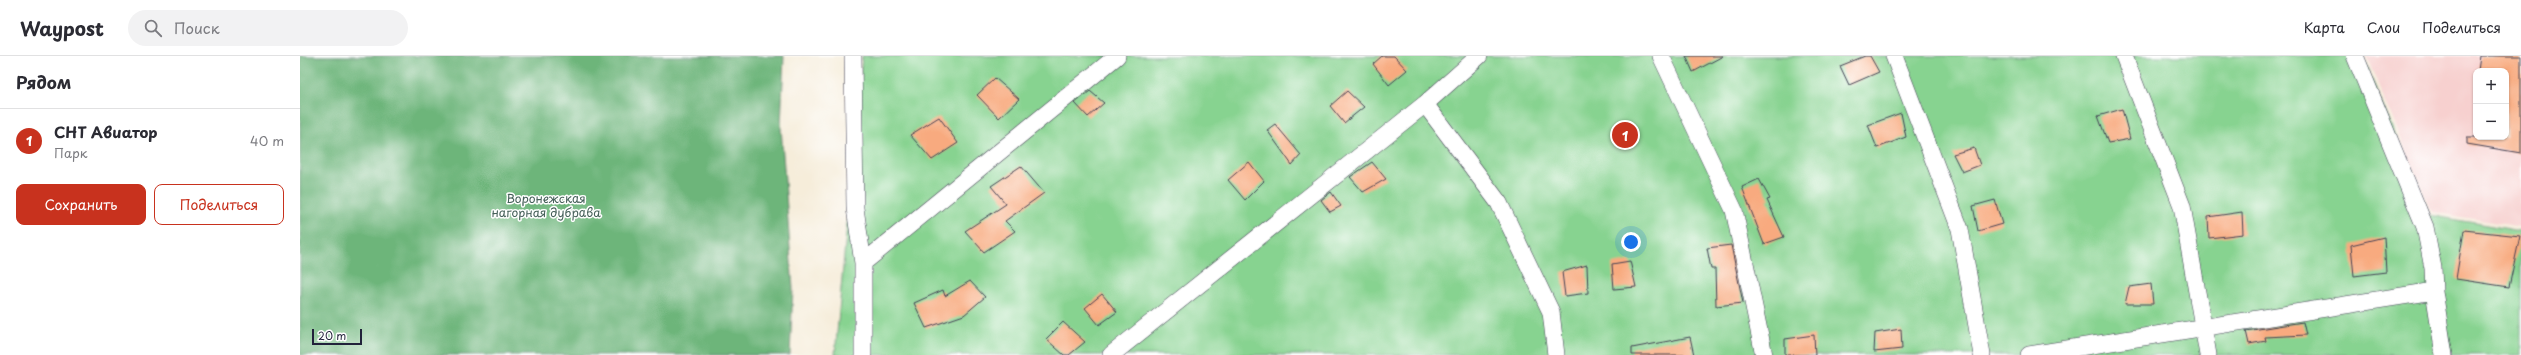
<!DOCTYPE html>
<html lang="ru">
<meta charset="utf-8">
<style>
body{margin:0;font-family:"Playpen Sans",sans-serif;background:#f2f2f3;color:#2b2b33}
.controls{position:absolute;right:12px;top:12px;display:grid;overflow:hidden;border-radius:8px;box-shadow:0 1px 3px #0004}
.controls button{width:36px;height:36px;display:grid;place-items:center;padding:0;border:0;border-bottom:1px solid #e1e1e2;background:#fff;color:#2b2b33;font:20px sans-serif}
.scale{position:absolute;left:12px;bottom:10px;width:50px;box-sizing:border-box;padding-left:4px;border:2px solid #22223b;border-top:0;font-size:11px;line-height:14px;white-space:nowrap;color:#22223b;-webkit-text-stroke:3px #fff;paint-order:stroke}
.you{position:absolute;left:1331px;top:186px;width:14px;height:14px;margin:-10px;border:3px solid #fff;border-radius:50%;background:#1a73e8;box-shadow:0 0 0 6px #1a73e833}
.badge{display:grid;place-items:center;width:26px;height:26px;border-radius:50%;background:#c8321e;color:#fff;font-size:13px;font-weight:700}
.pin{position:absolute;translate:-50% -50%;border:2px solid #fff;box-shadow:0 1px 4px #0006}
.list{margin:0;padding:0;list-style:none}
h2{display:flex;justify-content:space-between;align-items:center;height:52px;margin:0;padding:0 16px;font-size:17px}
h2 small{font-size:13px;font-weight:400;color:#7c7c81}
.list li{display:grid;grid-template-columns:26px 1fr auto;gap:12px;align-items:center;box-sizing:border-box;height:64px;padding:0 16px;border-top:1px solid #e1e1e2}
.list b{display:block;font-size:15px;white-space:nowrap}
.list p{margin:0;font-size:13px;white-space:nowrap;color:#7c7c81}
.list em{font-size:13px;font-style:normal;color:#7c7c81}
.actions{display:flex;gap:8px;padding:12px 16px}
.actions a{flex:1;padding:9px 0;border:1px solid #c8321e;border-radius:8px;text-align:center;font-size:14px;color:#c8321e}
.actions .main{background:#c8321e;color:#fff}
.icon{flex:none;width:22px;height:22px;fill:none;stroke:currentColor;stroke-width:2;stroke-linecap:round;stroke-linejoin:round}
.map{position:relative;flex:none;width:2221px;height:299px;overflow:hidden}
header{display:flex;align-items:center;gap:24px;box-sizing:border-box;height:56px;padding:0 20px;background:#fff;border-bottom:1px solid #e1e1e2}
header strong{font-size:19px}
nav{display:flex;gap:22px;margin-inline-start:auto;font-size:14px}
.search{width:280px;height:36px;background:#f2f2f3;display:flex;align-items:center;gap:10px;box-sizing:border-box;padding:0 14px;border-radius:22px;color:#7c7c81;font-size:15px}
main{display:flex}
aside{flex:1;background:#fff}
.map>svg:first-child{display:block}
.built{fill:#f7d0cf;fill-rule:evenodd}
.green{fill:#87d390;stroke:#547a66}
.forest{fill:#6db57a;stroke:#486c5a}
.building{fill:#f8aa7f}
.lines{fill:none;stroke-linecap:round;stroke-linejoin:round}
.street-casing{stroke:#424053;stroke-width:18}
.street{stroke:#fff;stroke-width:17}
.labels{text-anchor:middle;stroke-width:3;stroke-linejoin:round;paint-order:stroke}
.park-label{font-size:12px;fill:#456059;stroke:#fff}
</style>
<header>
<strong>Waypost</strong>
<div class="search"><svg class="icon" aria-label="search" viewBox="0 0 24 24"><circle cx="10" cy="10" r="6"/><path d="M15 15l6 6"/></svg>Поиск</div>
<nav><a>Карта</a><a>Слои</a><a>Поделиться</a></nav>
</header>
<main>
<aside>
<h2>Рядом<small></small></h2>
<ul class="list">
<li><span class="badge">1</span><div><b>СНТ Авиатор</b><p>Парк</p></div><em>40 m</em></li>
</ul>
<div class="actions"><a class="main">Сохранить</a><a>Поделиться</a></div>
</aside>
<div class="map">
<svg width="2221" height="299" viewBox="0 0 2221 299">
<rect width="100%" height="100%" fill="#fff"/>
<filter id="ink" filterUnits="userSpaceOnUse"><feTurbulence type="fractalNoise" baseFrequency=".025" numOctaves="2"/><feDisplacementMap in="SourceGraphic" scale="8" xChannelSelector="R" yChannelSelector="G"/><feConvolveMatrix kernelMatrix="1 2 1 2 8 2 1 2 1" color-interpolation-filters="sRGB"/></filter>
<filter id="wash" filterUnits="userSpaceOnUse"><feTurbulence type="fractalNoise" baseFrequency=".012" numOctaves="4" result="noise"/><feDisplacementMap in="SourceGraphic" scale="16" xChannelSelector="R" yChannelSelector="G"/><feGaussianBlur stdDeviation="0.9" result="paint"/><feColorMatrix in="noise" values="0 0 0 0 0 0 0 0 0 0 0 0 0 0 0 0 0 1.4 0 .05"/><feComposite in="paint" operator="in"/></filter>
<g filter="url(#wash)">
<rect width="100%" height="100%" fill="#f6edda"/>
<path class="built" d="M2066,0H2221V171L2132,156ZM2176,15H2206V81H2176Z"/>
<path class="green" d="M562,0H2062L2129,159L2221,175V299H535Z"/>
<path class="forest" d="M0,0H484L481,71L493,233L490,299H0Z"/>
<g id="blocks">
<path class="building" d="M1082,0H1094L1107,14L1089,29L1073,8Z
M1386,0H1423L1393,16Z
M1565,0H1570L1579,16L1549,29L1540,10Z
M2180,0H2221V97L2167,88V81H2206V15H2178Z
M695,22L719,43L699,62L677,39Z
M790,35L804,47L788,61L775,47Z
M1047,35L1064,51L1044,67L1030,50Z
M1822,53L1830,83L1808,87L1798,60Z
M1601,57L1606,81L1577,92L1568,69Z
M639,61L658,87L632,104L610,79Z
M975,68L1001,99L992,109L967,74Z
M1674,92L1680,109L1662,116L1653,98Z
M949,106L964,125L945,144L928,124Z
M1072,106L1086,123L1063,136L1050,121Z
M721,110L744,137L705,165L715,175L684,196L665,175L706,148L691,130Z
M1459,123L1470,143L1467,144L1484,181L1464,188L1442,131Z
M1031,136L1041,150L1030,156L1021,144Z
M1695,144L1702,168L1678,175L1673,150Z
M1942,156L1943,178L1909,182L1908,161Z
M2164,174L2220,180L2209,231L2156,223Z
M2084,181L2086,216L2054,220L2051,189Z
M1431,189L1443,247L1416,250L1415,213H1411L1407,192Z
M1330,205L1336,231L1314,233L1312,208Z
M1287,209L1288,237L1265,240L1262,216Z
M670,225L685,241L664,259L626,272L614,247L643,234L645,240Z
M1851,228L1853,248H1825L1829,231Z
M802,238L817,256L799,269L785,252Z
M763,266L785,286L769,299H764L746,283Z
M2003,266L2006,279L1965,281L1966,285L1949,288L1946,275Z
M1601,273L1602,293L1574,296L1575,277Z
M1514,279L1515,299H1485V283Z
M1390,281L1394,299H1332V292Z"/>
</g>
</g>
<g filter="url(#ink)">
<use href="#blocks" fill-opacity="0" stroke="#424053" stroke-width="1"/>
<g class="lines">
<g class="street-casing">
<path id="street" d="M553,0L555,152L563,207V299
M1361,0L1434,154L1464,299
M1594,0L1660,173L1682,299
M1824,0L1882,150L1908,299
M2055,0L2125,171L2133,212L2134,235L2144,299
M1125,48L1199,147L1251,256L1256,299
M563,207L817,0
M811,299L1125,48L1179,0
M1729,299L2134,235"/>
</g>
<use href="#street" class="street"/>
</g>
</g>
<g class="labels">
<g class="park-label">
<text x="246" y="147">Воронежская<tspan x="246" dy="14">нагорная дубрава</tspan></text>
</g>
</g>
</svg>
<div class="controls">
<button>+</button>
<button>−</button>
</div>
<div class="scale">20 m</div>
<div class="you"></div>
<div class="pin badge" style="left:1325px;top:79px">1</div>
</div>
</main>
